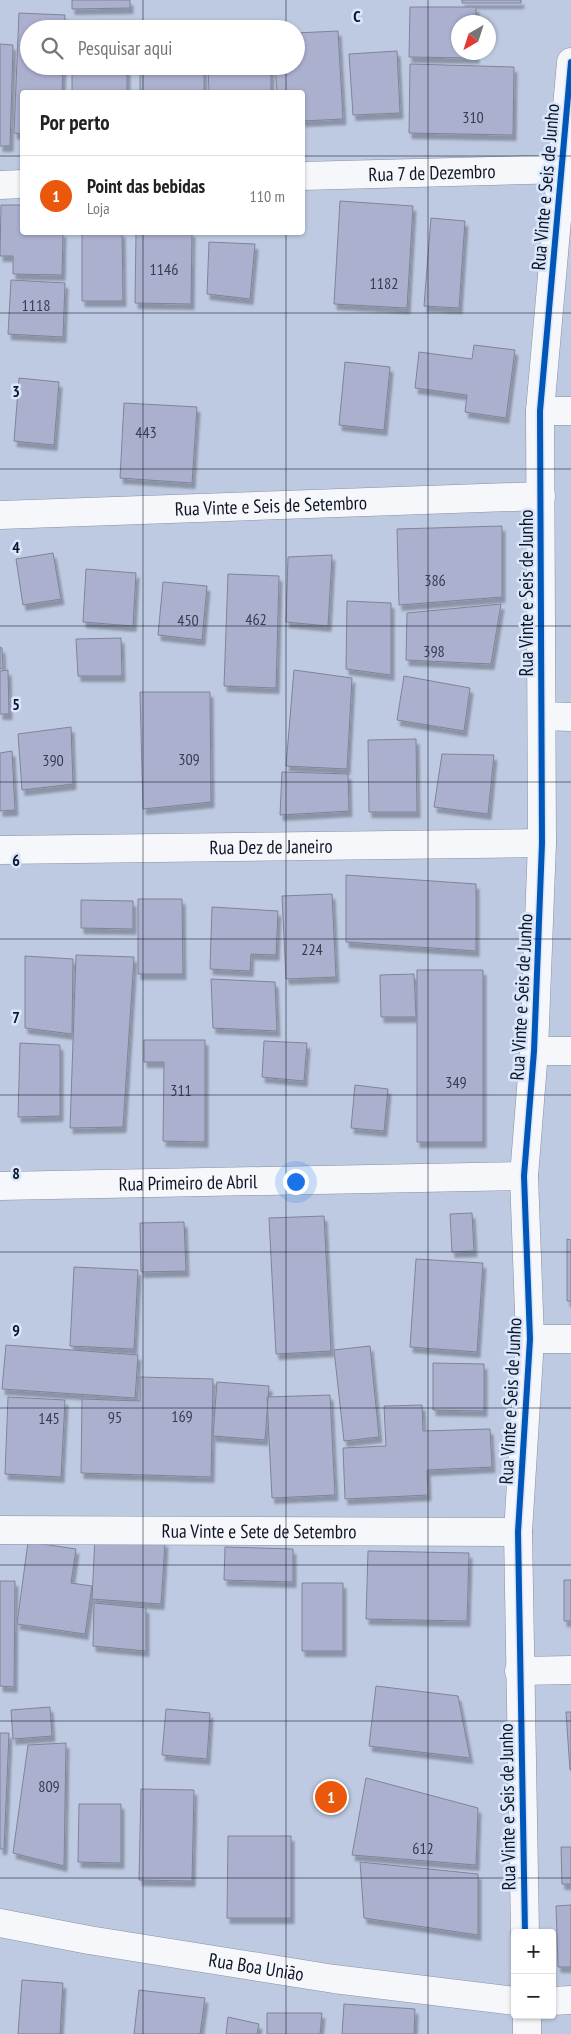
<!DOCTYPE html>
<html lang="pt">
<meta charset="utf-8">
<style>
body{margin:0;font-family:"PT Sans Narrow",sans-serif;background:#f6f6f6;color:#222}
.controls{position:absolute;right:15px;bottom:15px;display:grid;overflow:hidden;border-radius:5px;box-shadow:0 1px 4px #0004}
.controls button{width:45px;height:45px;display:grid;place-items:center;padding:0;border:0;border-bottom:1px solid #e0e0e0;background:#fff;color:#222;font:25px sans-serif}
.compass{position:absolute;left:451px;top:15px;width:45px;height:45px;border-radius:50%;background:#fff;box-shadow:0 1px 4px #0004;rotate:219deg}
.you{position:absolute;left:295px;top:1181px;width:18px;height:18px;margin:-12px;border:4px solid #fff;border-radius:50%;background:#1a73e8;box-shadow:0 0 0 8px #1a73e833}
.badge{display:grid;place-items:center;width:32px;height:32px;border-radius:50%;background:#ea580c;color:#fff;font-size:16px;font-weight:700}
.pin{position:absolute;translate:-50% -50%;border:2px solid #fff;box-shadow:0 1px 5px #0006}
.list{margin:0;padding:0;list-style:none}
h2{display:flex;justify-content:space-between;align-items:center;height:65px;margin:0;padding:0 20px;font-size:21px}
h2 small{font-size:16px;font-weight:400;color:#767676}
.list li{display:grid;grid-template-columns:32px 1fr auto;gap:15px;align-items:center;box-sizing:border-box;height:80px;padding:0 20px;border-top:1px solid #e0e0e0}
.list b{display:block;font-size:19px;white-space:nowrap}
.list p{margin:0;font-size:16px;white-space:nowrap;color:#767676}
.list em{font-size:16px;font-style:normal;color:#767676}
.icon{flex:none;width:28px;height:28px;fill:none;stroke:currentColor;stroke-width:2;stroke-linecap:round;stroke-linejoin:round}
.map{position:relative;flex:none;width:571px;height:2034px;overflow:hidden}
.search{position:absolute;background:#fff;box-shadow:0 1px 4px #0004;left:20px;top:20px;width:285px;height:55px;display:flex;align-items:center;gap:12px;box-sizing:border-box;padding:0 18px;border-radius:28px;color:#767676;font-size:19px}
.panel{position:absolute;background:#fff;box-shadow:0 1px 4px #0004;left:20px;top:90px;width:285px;height:145px;border-radius:5px}
.map>svg:first-child{display:block}
.building{fill:#acb0cf;stroke:#7f8496;filter:url(#shadow)}
.lines{fill:none;stroke-linecap:round;stroke-linejoin:round}
.street-casing{stroke:#8890a2;stroke-width:29}
.secondary-casing{stroke:#8890a2;stroke-width:29}
.street{stroke:#f5f7fb;stroke-width:28}
.secondary{stroke:#f5f7fb;stroke-width:28}
.cycleway-casing{stroke:#dae6fc;stroke-width:9}
.cycleway{stroke:#0057b8;stroke-width:6}
.grid{fill:none;stroke:#0e1625;stroke-width:1;stroke-opacity:0.55}
.labels{text-anchor:middle;stroke-width:5;stroke-linejoin:round;paint-order:stroke}
.number-label{font-size:16px;fill:#363c50}
.street-label{font-size:19px;fill:#0e1625;stroke:#dae6fc}
.grid-label{font-size:16px;text-anchor:middle;font-weight:bold;fill:#0e1625;stroke:#dae6fc;stroke-width:5;stroke-linejoin:round;paint-order:stroke}
</style>
<div class="map">
<svg width="571" height="2034" viewBox="0 0 571 2034">
<defs>
<filter id="shadow"><feDropShadow dx="3" dy="5.5" stdDeviation="1" flood-color="#0004"/></filter>
</defs>
<rect width="100%" height="100%" fill="#becae2"/>
<path class="building" d="M72,0H130V8L72,9Z
M462,0H521V3H462Z
M410,7H476V22H458V52H476V58L409,57Z
M19,13L65,15L64,29H29V66H63L62,92H22V134L14,133Z
M338,31L343,119L302,121V92H277L275,66H296V33Z
M0,44L13,45L10,146H0Z
M397,51L400,113L353,115L349,54Z
M410,64L514,67L513,135L409,133Z
M72,66H127V92H72Z
M140,66H204V92H140Z
M208,66H271V92H209Z
M340,201L413,206L407,308L334,304Z
M1,205H22V232H63L62,275L13,274V256H0Z
M431,218L465,221L459,308L424,306Z
M82,232H122L123,301H82Z
M136,232H192L191,304L135,303Z
M209,242L255,244L250,299L207,294Z
M11,280L65,283L63,337L8,334Z
M474,345L515,350L506,418L465,412L467,395L415,388L419,352L472,359Z
M345,362L390,367L384,430L339,425Z
M19,378L59,382L54,445L14,441Z
M124,403L197,407L192,483L120,478Z
M502,526V597L399,605L397,529Z
M53,553L61,599L23,605L16,559Z
M332,555L328,626L286,622L288,557Z
M86,569L136,573L133,626L83,622Z
M228,574L279,576L276,688L224,686Z
M163,582L207,586L202,640L158,635Z
M347,601L391,603V675L346,669Z
M501,604L491,664L406,660L407,613Z
M121,638L122,676H78L76,639Z
M0,647L2,648L3,668L0,669Z
M8,670L9,714H0V671Z
M294,670L352,678L347,769L286,766Z
M404,676L470,688L464,731L397,720Z
M140,692H210L211,802L143,809Z
M71,727L73,784L22,790L18,734Z
M416,739L417,812H369L368,740Z
M12,751L15,810L0,811V753Z
M442,754L494,755L488,814L434,807Z
M282,772L348,774L349,811L280,815Z
M346,875L476,884V951L346,942Z
M332,894L336,977L286,979L282,896Z
M138,899H182L183,974H138Z
M81,900L133,901V929L81,928Z
M212,907L278,911L276,955L251,954L250,971L210,969Z
M76,955L134,957L123,1127L70,1128Z
M25,956L73,959L72,1034L25,1028Z
M417,970H483V1142H417Z
M414,974L416,1017H381L380,975Z
M211,979L275,982L277,1031L213,1028Z
M144,1040H205V1142L163,1141L164,1062H144Z
M264,1041L307,1043L304,1081L262,1077Z
M20,1043L60,1045V1116L18,1117Z
M355,1085L388,1089L384,1131L351,1128Z
M472,1213L474,1251L452,1252L450,1214Z
M324,1216L331,1351L276,1354L269,1218Z
M184,1222L186,1271L141,1272L140,1223Z
M567,1239L571,1240V1301H567Z
M416,1259L483,1263L477,1352L410,1347Z
M74,1267L138,1270L134,1349L70,1346Z
M6,1345L138,1355L135,1398L2,1389Z
M370,1346L379,1437L344,1441L334,1350Z
M433,1363L484,1364V1411L433,1410Z
M140,1377L213,1379L211,1477L81,1473L82,1399L140,1401Z
M217,1382L269,1386L265,1440L213,1436Z
M330,1395L335,1495L272,1498L267,1397Z
M8,1397L65,1400L61,1477L5,1474Z
M422,1405L423,1431L490,1429L492,1467L427,1470L428,1495L345,1499L343,1448L386,1446L384,1406Z
M95,1537L165,1542L161,1604L92,1599Z
M28,1542L76,1549L71,1583L92,1586L85,1634L17,1624Z
M225,1547L293,1549V1582L224,1580Z
M368,1551L469,1553L467,1621L366,1619Z
M564,1580H571V1621H564Z
M0,1581H15L14,1687L0,1686Z
M302,1583H343V1651H302Z
M94,1603L146,1608V1651L93,1646Z
M376,1686L458,1696L470,1758L369,1746Z
M50,1707L52,1736L13,1739L11,1710Z
M166,1709L210,1713L207,1759L162,1755Z
M566,1712H571V1770H570Z
M0,1733H9L4,1849H0Z
M66,1743L64,1866L13,1853L28,1745Z
M366,1778L478,1808L476,1865L352,1855Z
M141,1789L194,1790L192,1881L139,1880Z
M79,1804H121V1863L78,1862Z
M228,1836H291V1918H227Z
M561,1847H571V1884H562Z
M360,1862L478,1874V1935L364,1918Z
M571,1905V1967H558L556,1906Z
M22,1980L63,1983L60,2034H18Z
M139,1990L205,1998L200,2034H134Z
M344,2004L415,2009L414,2034H342Z
M267,2013H322L320,2034H267Z
M228,2017L259,2024L257,2034H226Z"/>
<g class="lines">
<g class="street-casing">
<g id="street">
<path id="s1" d="M302,176L563,169"/>
<path d="M0,185L22,184"/>
<path d="M540,411H571"/>
<path id="s2" d="M0,515L541,496"/>
<path d="M542,716L571,717"/>
<path id="s3" d="M0,850L542,843"/>
<path d="M534,1051H571"/>
<path d="M530,1339H571"/>
<path id="s4" d="M0,1530L518,1532"/>
<path d="M519,1671L571,1670"/>
<path id="s5" d="M0,1923L89,1940L334,1979L515,2001"/>
<path d="M552,2001L571,2000"/>
</g>
</g>
<g class="secondary-casing">
<g id="secondary">
<path id="s6" d="M0,1186L524,1176"/>
<path d="M525,1933L518,1532L530,1339L524,1176L534,1051L542,843L540,411L571,62"/>
<path d="M527,2015V2034"/>
</g>
</g>
<use href="#street" class="street"/>
<use href="#secondary" class="secondary"/>
<g class="cycleway-casing">
<path id="cycleway" d="M525,1933L518,1532L530,1339L524,1176L534,1051L542,843L540,411L571,62"/>
</g>
<use href="#cycleway" class="cycleway"/>
</g>
<path class="grid" d="M143,0V29M286,0V29M428,0V2034M143,66V92M286,66V92M0,156H22M302,156H571M143,232V2034M286,232V2034M0,313H571M0,469H571M0,626H571M0,782H571M0,939H571M0,1095H571M0,1252H571M0,1408H571M0,1565H571M0,1721H571M0,1878H571"/>
<g class="labels">
<g class="number-label">
<text x="473" y="123">310</text>
<text x="164" y="275">1146</text>
<text x="384" y="289">1182</text>
<text x="36" y="311">1118</text>
<text x="146" y="438">443</text>
<text x="435" y="586">386</text>
<text x="256" y="625">462</text>
<text x="188" y="626">450</text>
<text x="434" y="657">398</text>
<text x="189" y="765">309</text>
<text x="53" y="766">390</text>
<text x="312" y="955">224</text>
<text x="456" y="1088">349</text>
<text x="181" y="1096">311</text>
<text x="182" y="1422">169</text>
<text x="115" y="1423">95</text>
<text x="49" y="1424">145</text>
<text x="49" y="1792">809</text>
<text x="423" y="1854">612</text>
</g>
<g class="street-label">
<text dy="7" stroke="none"><textPath href="#s1" startOffset="130">Rua 7 de Dezembro</textPath></text>
<text transform="translate(545 187) rotate(-85)" y="7">Rua Vinte e Seis de Junho</text>
<text dy="7" stroke="none"><textPath href="#s2" startOffset="271">Rua Vinte e Seis de Setembro</textPath></text>
<text transform="translate(526 593) rotate(-90)" y="7">Rua Vinte e Seis de Junho</text>
<text dy="7" stroke="none"><textPath href="#s3" startOffset="271">Rua Dez de Janeiro</textPath></text>
<text transform="translate(521 997) rotate(-87)" y="7">Rua Vinte e Seis de Junho</text>
<text dy="7" stroke="none"><textPath href="#s6" startOffset="188">Rua Primeiro de Abril</textPath></text>
<text transform="translate(510 1401) rotate(-87)" y="7">Rua Vinte e Seis de Junho</text>
<text dy="7" stroke="none"><textPath href="#s4" startOffset="259">Rua Vinte e Sete de Setembro</textPath></text>
<text transform="translate(507 1807) rotate(-91)" y="7">Rua Vinte e Seis de Junho</text>
<text dy="7" stroke="none"><textPath href="#s5" startOffset="260">Rua Boa União</textPath></text>
</g>
</g>
<g class="grid-label">
<text x="357" y="22">C</text>
<text x="16" y="397">3</text>
<text x="16" y="553">4</text>
<text x="16" y="710">5</text>
<text x="16" y="866">6</text>
<text x="16" y="1023">7</text>
<text x="16" y="1179">8</text>
<text x="16" y="1336">9</text>
</g>
</svg>
<div class="controls">
<button>+</button>
<button>−</button>
</div>
<svg class="compass" viewBox="-18 -18 36 36"><path d="M0-13l5 13h-10z" fill="#e53935"/><path d="M0 13l5-13h-10z" fill="#767676"/></svg>
<div class="you"></div>
<div class="pin badge" style="left:331px;top:1797px">1</div>
<div class="search"><svg class="icon" aria-label="search" viewBox="0 0 24 24"><circle cx="10" cy="10" r="6"/><path d="M15 15l6 6"/></svg>Pesquisar aqui</div>
<section class="panel">
<h2>Por perto<small></small></h2>
<ul class="list">
<li><span class="badge">1</span><div><b>Point das bebidas</b><p>Loja</p></div><em>110 m</em></li>
</ul>
</section>
</div>
